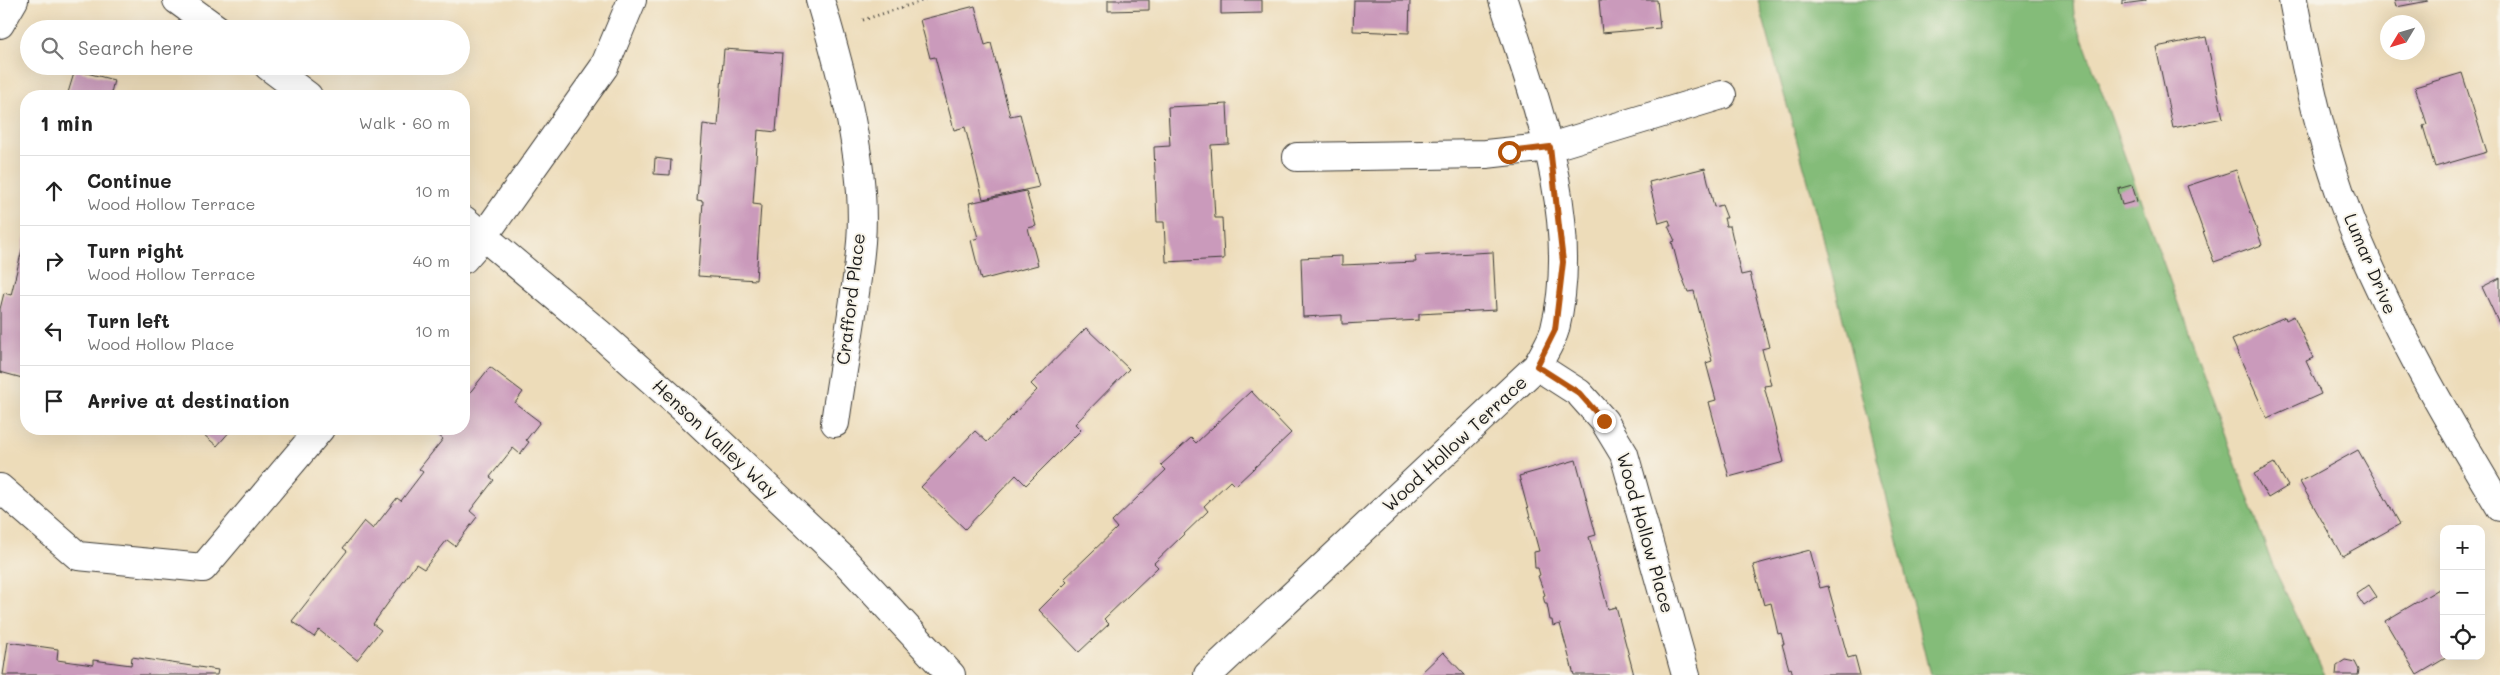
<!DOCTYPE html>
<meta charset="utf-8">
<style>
body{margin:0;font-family:Mali,sans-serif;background:#f2f2f2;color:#222}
.controls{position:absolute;right:15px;bottom:15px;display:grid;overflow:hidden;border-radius:10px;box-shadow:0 5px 20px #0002}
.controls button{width:45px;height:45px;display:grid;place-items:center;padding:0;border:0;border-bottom:1px solid #e0e0e0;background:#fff;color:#222;font:25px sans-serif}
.compass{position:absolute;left:2380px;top:15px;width:45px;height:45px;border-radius:50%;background:#fff;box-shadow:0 5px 20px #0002;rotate:232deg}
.stop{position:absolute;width:15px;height:15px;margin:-11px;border:4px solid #b45309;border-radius:50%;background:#fff}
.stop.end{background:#b45309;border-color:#fff;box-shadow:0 1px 5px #0008}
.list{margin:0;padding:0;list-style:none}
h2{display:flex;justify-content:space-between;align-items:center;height:65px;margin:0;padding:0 20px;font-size:21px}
h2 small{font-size:16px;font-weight:400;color:#767676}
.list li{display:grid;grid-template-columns:32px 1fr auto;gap:15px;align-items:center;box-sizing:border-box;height:70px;padding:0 20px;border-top:1px solid #e0e0e0}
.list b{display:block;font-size:19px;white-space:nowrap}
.list p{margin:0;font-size:16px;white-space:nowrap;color:#767676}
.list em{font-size:16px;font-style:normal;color:#767676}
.icon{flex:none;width:28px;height:28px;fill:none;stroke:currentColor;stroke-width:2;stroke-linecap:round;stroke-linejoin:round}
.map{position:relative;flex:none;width:2500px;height:675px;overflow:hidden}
.search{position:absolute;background:#fff;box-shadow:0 5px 20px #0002;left:20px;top:20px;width:450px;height:55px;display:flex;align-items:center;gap:12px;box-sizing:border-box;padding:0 18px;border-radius:28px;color:#767676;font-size:19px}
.panel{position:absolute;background:#fff;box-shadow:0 5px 20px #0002;left:20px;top:90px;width:450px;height:345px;border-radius:20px}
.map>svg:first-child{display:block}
.forest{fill:#84bc79;stroke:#506c4a}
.building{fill:#ca9abb}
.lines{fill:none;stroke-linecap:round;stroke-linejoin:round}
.minor-casing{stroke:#3b3934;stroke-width:30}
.path{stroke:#3b3934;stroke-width:3;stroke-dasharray:1 4;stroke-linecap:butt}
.minor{stroke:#fff;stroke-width:28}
.route{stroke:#b45309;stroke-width:6}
.labels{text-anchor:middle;stroke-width:4;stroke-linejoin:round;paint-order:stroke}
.street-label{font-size:18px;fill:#1c1c1c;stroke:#f7f3e8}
</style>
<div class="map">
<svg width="2500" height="675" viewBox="0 0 2500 675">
<rect width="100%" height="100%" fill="#f7f3e8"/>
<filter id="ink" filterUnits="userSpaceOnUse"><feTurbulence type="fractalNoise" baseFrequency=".02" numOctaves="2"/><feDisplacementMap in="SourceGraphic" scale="10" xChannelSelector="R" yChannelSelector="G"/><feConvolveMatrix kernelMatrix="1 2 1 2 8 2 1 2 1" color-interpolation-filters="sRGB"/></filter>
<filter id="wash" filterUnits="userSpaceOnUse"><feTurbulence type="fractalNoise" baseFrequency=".0096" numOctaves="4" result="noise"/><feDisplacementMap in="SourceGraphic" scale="20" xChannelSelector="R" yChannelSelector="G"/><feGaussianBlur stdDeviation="1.12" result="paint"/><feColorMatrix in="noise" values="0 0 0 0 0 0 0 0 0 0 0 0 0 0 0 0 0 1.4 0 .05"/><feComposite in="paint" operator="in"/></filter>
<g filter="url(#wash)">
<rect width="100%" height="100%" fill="#eddcb9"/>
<path class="forest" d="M1758,0H2073L2074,15L2272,564L2325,675H1930L1819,221Z"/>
<g id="blocks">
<path class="building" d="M1108,0H1149V10L1108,11Z
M1221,0H1262V13L1221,14Z
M1354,0H1410L1409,33L1353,31Z
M1599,0H1657L1660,28L1602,33Z
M2122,0H2146V1L2122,4Z
M2394,0H2428V1L2396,7Z
M975,6L985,45L991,43L1010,116L1020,114L1039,187L983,199L965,127L954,130L935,57L930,58L920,20Z
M2206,37L2223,118L2173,128L2156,47Z
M724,49L782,53L776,132L758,130L753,204L761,205L756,280L698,276L703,201L697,200L703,124L718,126Z
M75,70L114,80L111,93L121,96H67Z
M2462,73L2487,152L2435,167L2423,126L2427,124L2415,87Z
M1227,104L1229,144L1211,145L1215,218H1222L1224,259L1166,262L1164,222H1157L1154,147L1170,146L1168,107Z
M655,158L671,160L670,175L654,174Z
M1705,168L1714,207L1722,205L1727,218H1724L1726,226H1730L1741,275L1750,273L1769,347L1762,349L1771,385L1764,386L1784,462L1729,477L1709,402L1716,400L1706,363L1712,361L1694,291L1688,292L1679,269L1672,242L1675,241L1668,226H1671L1669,220L1659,223L1649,182Z
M2236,170L2262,245L2214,262L2187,186Z
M2132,185L2137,201L2122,205L2118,189Z
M1026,191L1036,226L1028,228L1038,265L981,280L971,240L978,238L969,203Z
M26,233V379L0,372V309L4,293L11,295Z
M1493,252L1496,310L1419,314V320L1383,322L1342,324V315L1303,317L1301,258L1342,256V265L1416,262L1415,256Z
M2500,278V326L2482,287Z
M2294,316L2313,358L2306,361L2321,394L2267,418L2232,340L2285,317L2286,320Z
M1086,328L1129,369L1075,424L1081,430L1026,485L1016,475L965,529L921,487L975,431L987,442L1037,390L1031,384Z
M490,367L523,392L515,403L540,422L526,440L529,442L520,454L513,448L490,477L494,480L470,511L477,517L455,546L447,540L424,569L416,564L373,624L381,630L357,660L319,630L314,637L292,621L347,551L343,548L364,521L373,529L397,498L401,501L423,472L419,469L443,439L439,436L444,429H464V400Z
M1251,391L1291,433L1235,486L1230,481L1204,506L1208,511L1154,563L1158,567L1104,619L1109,624L1079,652L1039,610L1067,582L1064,579L1117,528L1112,522L1166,470L1161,465L1191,438L1196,443Z
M197,429H232L217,446Z
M2358,450L2400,524L2342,556L2300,482Z
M1576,460L1596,535L1589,537L1599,575L1608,609L1616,607L1634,675H1574L1560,624L1553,626L1552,620H1550L1547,604H1545L1543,596L1545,595L1538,576L1540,575L1538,568H1535L1534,552L1539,551L1519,476Z
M2274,463L2288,486L2268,498L2254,474Z
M1810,550L1820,588L1828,586L1848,658L1855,656L1860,675H1793L1791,668L1789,669L1782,644H1784L1781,633L1778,634L1771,603L1764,605L1753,565Z
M2369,585L2377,597L2364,606L2356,594Z
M2439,589L2444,598V656H2449L2417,675L2385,621Z
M8,642L58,649L57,660L93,665V660L131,665L132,657L218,670L217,675H3Z
M1443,652L1465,675H1419Z
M2345,660L2355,662L2359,670L2358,675H2336L2337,665Z"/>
</g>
</g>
<g filter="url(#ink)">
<use href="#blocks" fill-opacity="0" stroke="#3b3934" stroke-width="1"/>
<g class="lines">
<g class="minor-casing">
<path id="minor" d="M177,0L217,29
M820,0C842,74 867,165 861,242C856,302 843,363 835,423
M2293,0C2307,75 2323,152 2351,223C2391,323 2445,415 2500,507
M0,24L14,0
M268,66L308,96
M1297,157L1486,154L1550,147L1722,95
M464,220L600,334L692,416L842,558L951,675
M464,259L484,236L604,67L632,0
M1537,366L1579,393L1604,421L1624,454L1686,675
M0,488L78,556L203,568L320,429
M1208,675L1537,366C1543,354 1552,341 1555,329C1582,219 1536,103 1503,0"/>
</g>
<path class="path" d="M863,20L925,0"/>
<use href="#minor" class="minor"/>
</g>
</g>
<g class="lines" filter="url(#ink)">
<path class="route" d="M1509,152L1550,147L1563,262L1555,330L1537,366L1579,393L1604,421"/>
</g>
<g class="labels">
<g class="street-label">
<text transform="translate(2370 264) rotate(67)" y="6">Lumar Drive</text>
<text transform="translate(851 299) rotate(-83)" y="6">Crafford Place</text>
<text transform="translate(715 439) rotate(43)" y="6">Henson Valley Way</text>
<text transform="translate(1455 444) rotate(-43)" y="6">Wood Hollow Terrace</text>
<text transform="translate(1645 533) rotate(74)" y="6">Wood Hollow Place</text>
</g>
</g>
</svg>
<div class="controls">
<button>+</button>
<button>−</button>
<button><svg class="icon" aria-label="locate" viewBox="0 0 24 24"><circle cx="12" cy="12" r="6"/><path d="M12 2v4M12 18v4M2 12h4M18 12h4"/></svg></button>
</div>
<svg class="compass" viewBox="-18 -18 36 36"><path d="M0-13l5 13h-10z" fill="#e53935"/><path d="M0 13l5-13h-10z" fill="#767676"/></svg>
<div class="stop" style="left:1509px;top:152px"></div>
<div class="stop end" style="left:1604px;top:421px"></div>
<div class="search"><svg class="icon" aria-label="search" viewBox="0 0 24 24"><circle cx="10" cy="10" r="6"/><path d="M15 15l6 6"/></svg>Search here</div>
<section class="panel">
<h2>1 min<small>Walk · 60 m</small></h2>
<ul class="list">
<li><svg class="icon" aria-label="ahead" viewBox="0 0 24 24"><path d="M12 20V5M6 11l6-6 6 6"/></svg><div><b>Continue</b><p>Wood Hollow Terrace</p></div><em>10 m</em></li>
<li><svg class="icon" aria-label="right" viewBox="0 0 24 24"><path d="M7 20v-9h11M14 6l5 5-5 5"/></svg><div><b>Turn right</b><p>Wood Hollow Terrace</p></div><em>40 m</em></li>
<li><svg class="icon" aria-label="left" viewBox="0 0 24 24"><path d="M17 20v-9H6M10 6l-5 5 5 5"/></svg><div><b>Turn left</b><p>Wood Hollow Place</p></div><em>10 m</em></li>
<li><svg class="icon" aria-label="arrive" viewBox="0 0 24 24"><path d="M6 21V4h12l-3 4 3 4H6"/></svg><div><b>Arrive at destination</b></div></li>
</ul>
</section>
</div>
